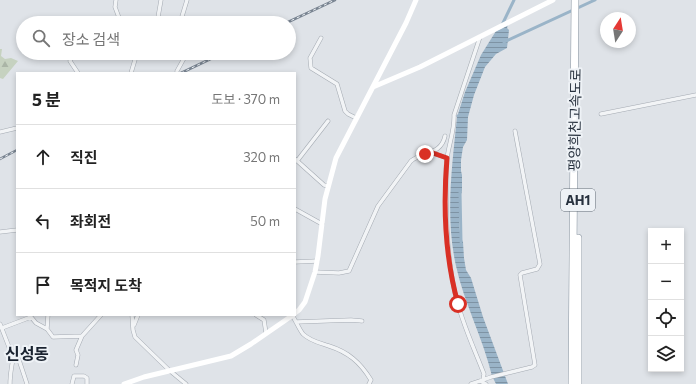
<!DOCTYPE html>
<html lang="ko">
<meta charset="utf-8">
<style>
body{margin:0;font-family:Commissioner,"Noto Sans KR",sans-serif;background:#f6f6f6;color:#222}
.controls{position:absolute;right:12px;bottom:12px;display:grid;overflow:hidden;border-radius:0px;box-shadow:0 2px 6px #0003}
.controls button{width:36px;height:36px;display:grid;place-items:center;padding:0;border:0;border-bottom:1px solid #e0e0e0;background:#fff;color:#222;font:20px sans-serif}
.compass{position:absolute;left:600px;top:12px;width:36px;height:36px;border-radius:50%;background:#fff;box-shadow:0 2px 6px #0003;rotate:12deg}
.stop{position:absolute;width:12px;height:12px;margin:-9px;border:3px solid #d93025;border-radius:50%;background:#fff}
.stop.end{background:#d93025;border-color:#fff;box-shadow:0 1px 4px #0008}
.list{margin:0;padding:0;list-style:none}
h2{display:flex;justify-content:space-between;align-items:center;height:52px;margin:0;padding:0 16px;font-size:17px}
h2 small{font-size:13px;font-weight:400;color:#767676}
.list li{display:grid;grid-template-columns:26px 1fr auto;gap:12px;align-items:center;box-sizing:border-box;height:64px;padding:0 16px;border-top:1px solid #e0e0e0}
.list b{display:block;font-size:15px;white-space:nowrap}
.list em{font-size:13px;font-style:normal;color:#767676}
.icon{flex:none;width:22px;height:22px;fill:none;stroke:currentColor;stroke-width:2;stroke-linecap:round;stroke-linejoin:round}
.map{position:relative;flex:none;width:696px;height:384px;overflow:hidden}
.search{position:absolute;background:#fff;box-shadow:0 2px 6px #0003;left:16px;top:16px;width:280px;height:44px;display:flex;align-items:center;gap:10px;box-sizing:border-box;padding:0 14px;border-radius:22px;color:#767676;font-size:15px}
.panel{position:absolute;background:#fff;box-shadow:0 2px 6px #0003;left:16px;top:72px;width:280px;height:244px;border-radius:0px}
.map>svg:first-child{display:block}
.forest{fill:url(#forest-firs)}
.water{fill:url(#water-rules)}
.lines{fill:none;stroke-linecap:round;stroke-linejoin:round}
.canal{stroke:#9ab4c8;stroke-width:3}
.street-casing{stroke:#a4aab2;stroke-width:4.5}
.highway-casing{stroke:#86929e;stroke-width:8}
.street{stroke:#f2f4f6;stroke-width:3.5}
.secondary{stroke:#fff;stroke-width:5}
.highway{stroke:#fff;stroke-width:7}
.rail-casing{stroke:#798491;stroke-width:2.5}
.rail{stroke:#eef2f6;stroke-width:1;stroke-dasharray:3;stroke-linecap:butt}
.route{stroke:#d93025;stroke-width:5}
.labels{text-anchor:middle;stroke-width:4;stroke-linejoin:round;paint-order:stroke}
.shield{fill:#eef2f6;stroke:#636c76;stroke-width:1}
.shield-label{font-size:13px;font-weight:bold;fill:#28323f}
.street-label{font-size:14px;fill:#28323f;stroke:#eef2f6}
.quarter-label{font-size:16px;font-weight:bold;fill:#1a2330;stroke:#eef2f6}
</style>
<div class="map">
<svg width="696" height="384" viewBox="0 0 696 384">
<defs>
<pattern id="forest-firs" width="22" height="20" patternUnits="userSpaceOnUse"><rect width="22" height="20" fill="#c6d2c0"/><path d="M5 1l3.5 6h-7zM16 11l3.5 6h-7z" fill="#aab5a6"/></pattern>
<pattern id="water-rules" width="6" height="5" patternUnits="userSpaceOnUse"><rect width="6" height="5" fill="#9ab4c8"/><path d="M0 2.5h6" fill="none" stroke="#7e93a4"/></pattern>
</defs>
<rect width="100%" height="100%" fill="#dfe3e8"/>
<path class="forest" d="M0,49H2L1,56L5,59L11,58L18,61L3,79L0,78Z"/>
<path class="water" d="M508,25L507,28L509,30L507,48L496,54L485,67L474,95L468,117L467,140L463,147L461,160V171L462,175V191L459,202V226L461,238L463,242L464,258L466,270L471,278L483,317L508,384H496L492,376C483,338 464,303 456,266C445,217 452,166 457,117L456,116L458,114L465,92L481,55L496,31Z"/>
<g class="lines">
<path class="canal" d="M502,25L514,0
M504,42L595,0
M460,192L461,242"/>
<g class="street-casing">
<path id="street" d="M116,0L115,7L121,23
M157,23L161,0
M157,23H169
M180,23L187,0
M480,37L454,115C455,133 446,150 446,169C446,211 446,252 455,293C461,321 474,348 484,374L483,380
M321,38L310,58L311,68L337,84L345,111L348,114L356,118
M77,53L72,57L70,61L78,73
M177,71L187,53
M131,73L137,53
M601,114L696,95
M0,132L17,128
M430,152L447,158
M295,159L324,185L328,186
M297,161L328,121
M295,209L322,224
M0,232L17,230
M295,262L317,261
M315,272L339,273L349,271L378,206L411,161C424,151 441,155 445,136
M48,315L47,329L53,337L82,336L101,315
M132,315L133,330L135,337L169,370L186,384
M256,315L264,320L266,333
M292,315C296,321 299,329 303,334C310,341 320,343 329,346C348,352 360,362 371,380L369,384
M296,322L351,320L362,321
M0,324L9,347L19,360L27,384
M134,325L138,315
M2,328L31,317L36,323L47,329
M76,365L78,355L76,350L82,336
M480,381L491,377L532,367L535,365L520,275L522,273L537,269L540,264L515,131
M10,384C10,377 12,359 15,354
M72,384L74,376H84L87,378V384
M471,384L480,381L486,384"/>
</g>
<g class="highway-casing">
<path id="highway" d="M572,384L575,0
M578,384V238"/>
</g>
<use href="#street" class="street"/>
<path class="secondary" d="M373,87L420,67L553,0
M295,313L299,310L305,302L315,272L318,256L325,199L336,158L406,23L416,0
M124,384L144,377L231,356L251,344L293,315"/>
<use href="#highway" class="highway"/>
<g class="rail-casing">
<path id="rail" d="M286,23L335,0
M181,73L223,53
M0,159L17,150"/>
</g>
<use href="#rail" class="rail"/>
</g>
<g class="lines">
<path class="route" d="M425,154L430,152L447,158C443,206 445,257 458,304"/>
</g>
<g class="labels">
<rect class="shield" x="561" y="189" width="34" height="22" rx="3"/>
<g class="shield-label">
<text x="578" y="205">AH1</text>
</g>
<g class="street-label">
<text transform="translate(575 120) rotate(-89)" y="5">평양희천고속도로</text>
</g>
<g class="quarter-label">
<text x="27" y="360">신성동</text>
</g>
</g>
</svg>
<div class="controls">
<button>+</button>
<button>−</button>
<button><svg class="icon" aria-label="locate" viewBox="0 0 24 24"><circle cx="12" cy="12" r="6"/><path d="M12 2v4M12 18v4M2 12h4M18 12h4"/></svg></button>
<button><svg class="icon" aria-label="layers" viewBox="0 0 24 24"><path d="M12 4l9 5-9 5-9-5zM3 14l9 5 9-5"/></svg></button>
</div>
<svg class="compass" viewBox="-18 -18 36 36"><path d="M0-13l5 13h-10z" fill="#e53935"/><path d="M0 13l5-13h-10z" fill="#767676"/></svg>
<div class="stop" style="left:458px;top:304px"></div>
<div class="stop end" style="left:425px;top:154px"></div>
<div class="search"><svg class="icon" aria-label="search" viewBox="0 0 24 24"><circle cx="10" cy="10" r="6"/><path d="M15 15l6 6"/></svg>장소 검색</div>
<section class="panel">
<h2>5 분<small>도보 · 370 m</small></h2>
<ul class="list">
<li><svg class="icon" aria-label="ahead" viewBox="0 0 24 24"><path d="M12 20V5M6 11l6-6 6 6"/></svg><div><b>직진</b></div><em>320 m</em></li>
<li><svg class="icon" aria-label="left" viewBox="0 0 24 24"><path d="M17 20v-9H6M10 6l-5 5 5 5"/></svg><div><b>좌회전</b></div><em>50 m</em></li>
<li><svg class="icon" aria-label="arrive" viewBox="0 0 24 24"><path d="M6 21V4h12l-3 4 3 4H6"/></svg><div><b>목적지 도착</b></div></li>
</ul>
</section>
</div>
